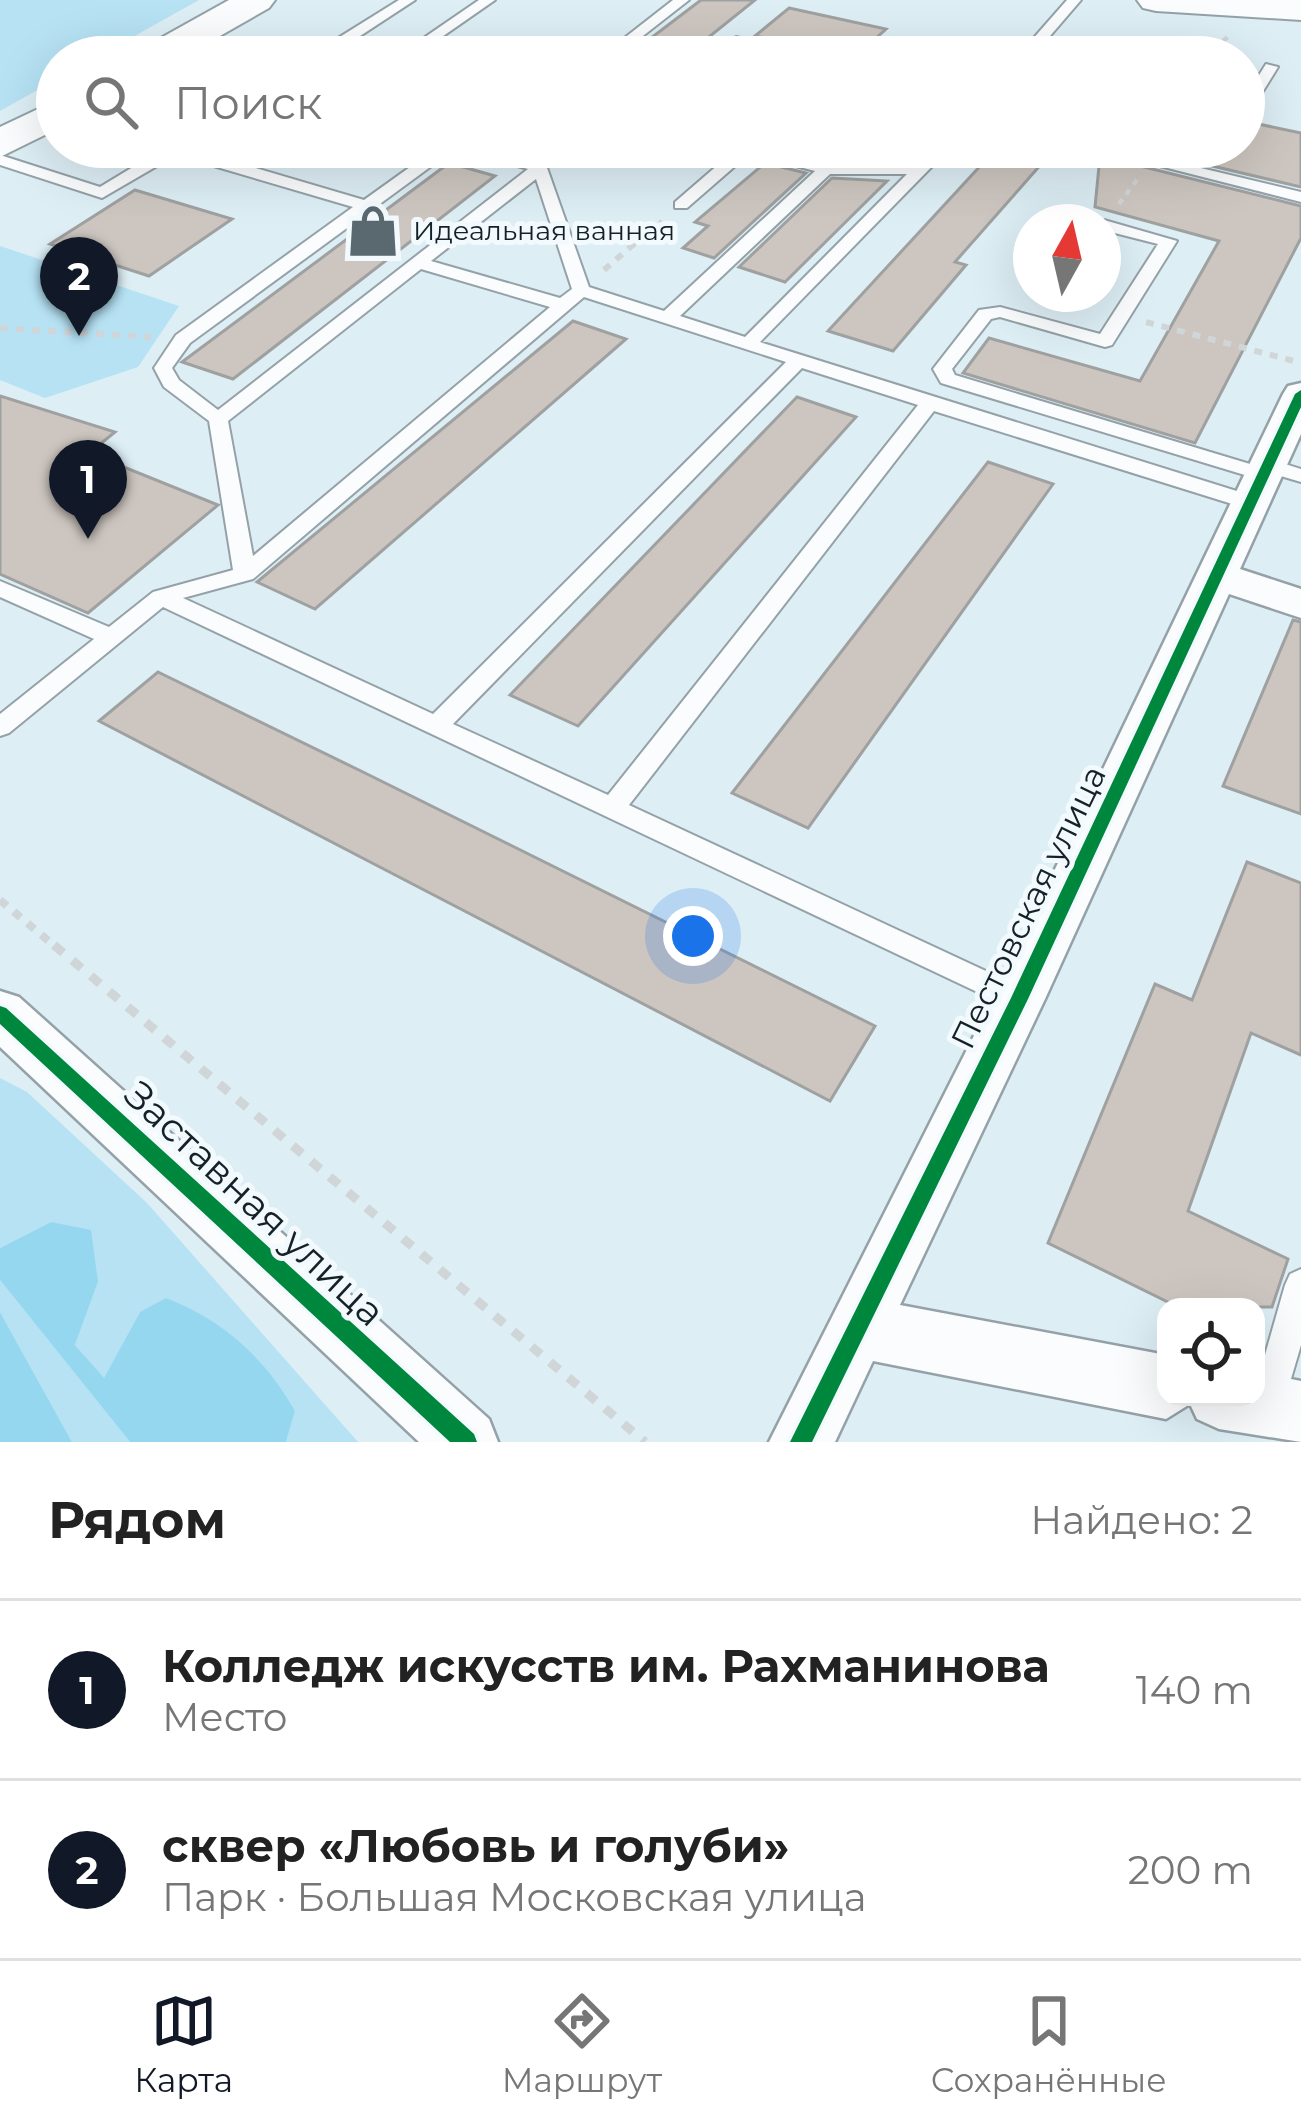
<!DOCTYPE html>
<html lang="ru">
<meta charset="utf-8">
<style>
body{margin:0;font-family:Montserrat,sans-serif;background:#f6f6f6;color:#222}
.controls{position:absolute;right:36px;bottom:36px;display:grid;overflow:hidden;border-radius:24px;box-shadow:0 12px 48px #0002}
.controls button{width:108px;height:108px;display:grid;place-items:center;padding:0;border:0;border-bottom:3px solid #e0e0e0;background:#fff;color:#222;font:60px sans-serif}
.compass{position:absolute;left:1013px;top:204px;width:108px;height:108px;border-radius:50%;background:#fff;box-shadow:0 12px 48px #0002;rotate:8deg}
.you{position:absolute;left:693px;top:936px;width:42px;height:42px;margin:-30px;border:9px solid #fff;border-radius:50%;background:#1a73e8;box-shadow:0 0 0 18px #1a73e833}
.badge{display:grid;place-items:center;width:78px;height:78px;border-radius:50%;background:#111827;color:#fff;font-size:39px;font-weight:700}
.pin{position:absolute;translate:-50% -99px;filter:drop-shadow(0 3px 6px #0008)}
.pin::after{content:'';position:absolute;top:63px;width:42px;height:36px;background:inherit;clip-path:polygon(0 0,100% 0,50% 100%)}
.list{margin:0;padding:0;list-style:none}
h2{display:flex;justify-content:space-between;align-items:center;height:156px;margin:0;padding:0 48px;font-size:51px}
h2 small{font-size:39px;font-weight:400;color:#767676}
.list li{display:grid;grid-template-columns:78px 1fr auto;gap:36px;align-items:center;box-sizing:border-box;height:180px;padding:0 48px;border-top:3px solid #e0e0e0}
.list b{display:block;font-size:45px;white-space:nowrap}
.list p{margin:0;font-size:39px;white-space:nowrap;color:#767676}
.list em{font-size:39px;font-style:normal;color:#767676}
.icon{flex:none;width:66px;height:66px;fill:none;stroke:currentColor;stroke-width:2;stroke-linecap:round;stroke-linejoin:round}
.map{position:relative;flex:none;width:1301px;height:1442px;overflow:hidden}
.search{position:absolute;background:#fff;box-shadow:0 12px 48px #0002;left:36px;right:36px;top:36px;height:132px;display:flex;align-items:center;gap:30px;box-sizing:border-box;padding:0 42px;border-radius:66px;color:#767676;font-size:45px}
.sheet{height:516px;background:#fff}
nav{display:flex;justify-content:space-around;align-items:center;box-sizing:border-box;height:168px;border-top:3px solid #e0e0e0;background:#fff;font-size:33px;color:#767676}
nav a{display:grid;justify-items:center;gap:6px}
nav .on{color:#111827}
.map>svg:first-child{display:block}
.green{fill:#b6e2f4}
.forest{fill:#96d7f0}
.building{fill:#cdc6c0;stroke:#9fa1a1;stroke-width:3}
.lines{fill:none;stroke-linecap:round;stroke-linejoin:round}
.service-casing{stroke:#94a2a8;stroke-width:4}
.minor-casing{stroke:#94a2a8;stroke-width:5}
.secondary-casing{stroke:#94a2a8;stroke-width:4}
.path-far3{stroke:#d0d5d7;stroke-width:4.5;stroke-dasharray:6 6;stroke-linecap:butt}
.path-far2{stroke:#d0d5d7;stroke-width:6;stroke-dasharray:8 8;stroke-linecap:butt}
.path-far1{stroke:#d0d5d7;stroke-width:8;stroke-dasharray:9 9;stroke-linecap:butt}
.path{stroke:#d0d5d7;stroke-width:9;stroke-dasharray:12 12;stroke-linecap:butt}
.service{fill:#fafcfe;fill-rule:evenodd}
.minor{fill:#fafcfe;fill-rule:evenodd}
.secondary{fill:#fafcfe;fill-rule:evenodd}
.cycleway-casing{stroke:#f3fafe;stroke-width:7}
.cycleway{fill:#00873e;fill-rule:evenodd}
.labels{text-anchor:middle;stroke-width:10;stroke-linejoin:round;paint-order:stroke}
.far-poi-label{font-size:27px;fill:#142228;stroke:#f3fafe;text-anchor:start}
.street-label{font-size:33px;fill:#142228;stroke:#f3fafe}
.near-street-label{font-size:39px;fill:#142228;stroke:#f3fafe}
</style>
<div class="map">
<svg width="1301" height="1442" viewBox="0 0 1301 1442">
<rect width="100%" height="100%" fill="#ddeef5"/>
<path class="green" d="M0,0H199L97,57H57V79L0,111Z
M0,246L179,306L138,367L45,398L0,380Z
M0,1078L27,1092L147,1203L358,1442H286L295,1411L140,1312L104,1379L75,1345L98,1282L51,1222L0,1248Z
M0,1280L130,1442H72L0,1312Z"/>
<path class="forest" d="M51,1222L91,1230L98,1282L75,1345L104,1378L140,1312L166,1298C223,1320 265,1358 295,1411L286,1442H130L0,1280V1248Z
M0,1312L72,1442H0Z"/>
<path class="building" d="M701,0H755L684,57H626Z
M789,8L886,29L855,57L755,36Z
M1244,121L1301,133V187L1132,147H1244Z
M995,150L1043,162L955,262L966,265L893,351L828,331Z
M1100,156L1301,206V238L1195,443L963,373L989,338L1140,381L1219,241L1095,207Z
M449,163L495,176L233,379L182,362Z
M765,163L806,173L714,258L683,248L708,226L695,222Z
M832,178L887,181L785,282L739,267Z
M135,190L232,219L149,276L50,244Z
M573,321L626,339L315,609L257,582Z
M0,396L115,432L89,453L218,505L88,613L0,574Z
M797,397L856,417L578,726L510,695Z
M988,462L1053,484L808,828L732,793Z
M1293,620L1301,622V814L1223,786Z
M158,672L367,774L875,1026L830,1101L99,721Z
M1247,862L1301,883V1055L1251,1033L1188,1211L1288,1259L1272,1307H1178L1048,1243L1155,984L1192,1000Z"/>
<g class="lines">
<g class="service-casing">
<path id="service" d="M399,0H415L328,57H296L277,52L268,57H251L275,43L314,53Z
M479,0H495L413,57H396Z
M673,0H689L616,57H600Z
M1067,0H1081L1032,57H1017Z
M736,37L811,54L813,57H787L739,46L726,57H710Z
M1266,64L1278,67L1249,114L1244,116V99Z
M166,147H184L364,200L438,147H486L546,165L589,287L664,311L815,171L749,154L687,208H675V202L734,151L731,147H758L826,164H917L934,147H951L760,342L1259,498L1262,503L1252,509L1245,508L934,411L629,805L1029,991L1033,999L1029,1007L1019,1011L1009,1007L163,607L9,733L0,736V714L94,639L0,597V581L109,627L153,592L233,570L209,421L164,387L154,368L176,335L353,207L176,155L102,198L0,165V155L100,187ZM448,154L482,156L528,169L218,410L179,380L172,368L190,343ZM830,174H907L745,337L680,316ZM536,179L572,289L560,298L431,261ZM421,269L550,307L253,556L228,421ZM584,297L786,362L433,714L183,598L253,579ZM802,368L918,405L608,795L453,724Z
M1085,147H1113L1301,192V202Z
M1104,220L1177,241L1112,345L1105,347L1000,317L991,319L952,369L955,375L1260,467L1262,461L1269,459L1301,469V482L1274,474L1272,479H1258L941,383L933,369L979,310L1000,307L1100,334L1158,244L1103,230V222H1098Z
M1301,1269V1345L1280,1416L1268,1421L1256,1416L1251,1404L1285,1285L1290,1274Z"/>
</g>
<g class="minor-casing">
<path id="minor" d="M1301,383V434L1240,569L1301,589V618L1229,594L1045,999L900,1305L1166,1355V1397H1256V1372L1301,1381V1442L1219,1429L1197,1419L1190,1404L1166,1419L873,1361L835,1442H769L997,990L1283,394L1288,386Z
M0,991L19,997L489,1419L498,1442H419L0,1047Z"/>
</g>
<g class="secondary-casing">
<path id="secondary" d="M229,0H275L269,8L183,57H135L141,49Z
M1137,0H1301V20L1156,11L1143,8Z
M57,100V129L0,157V127Z"/>
</g>
<path class="path-far3" d="M1205,57L1231,34
M566,164L614,157L654,160L681,147
M1119,204L1139,177
M632,246L662,221"/>
<path class="path-far2" d="M604,270L635,243
M1146,322L1294,361
M0,328L151,337"/>
<path class="path-far1" d="M0,900L57,948"/>
<path class="path" d="M54,945L645,1442"/>
<use href="#service" class="service"/>
<use href="#minor" class="minor"/>
<use href="#secondary" class="secondary"/>
<g class="cycleway-casing">
<path id="cycleway" d="M1301,390V407L1028,999L812,1442H790L1011,998L1295,394Z
M0,1006L6,1008L474,1434L477,1442H450L0,1024Z"/>
</g>
<use href="#cycleway" class="cycleway"/>
</g>
<defs>
<g id="shop-bare" transform="scale(4.14)"><path d="M-5-2.5h2.3a2.7 3.5 0 0 1 5.4 0H5L5.5 6h-11ZM-1.5-2.5h3a1.5 2.3 0 0 0-3 0Z" fill="#5a6970" stroke="#f3fafe" stroke-width="2.5" paint-order="stroke"/></g>
</defs>
<g fill-rule="evenodd">
<use href="#shop-bare" x="373" y="231"/>
</g>
<g class="labels">
<g class="far-poi-label">
<text x="413" y="240">Идеальная ванная</text>
</g>
<g class="street-label">
<text transform="translate(1028 907) rotate(-64)" y="12">Пестовская улица</text>
</g>
<g class="near-street-label">
<text transform="translate(255 1203) rotate(43)" y="14">Заставная улица</text>
</g>
</g>
</svg>
<div class="controls">
<button><svg class="icon" aria-label="locate" viewBox="0 0 24 24"><circle cx="12" cy="12" r="6"/><path d="M12 2v4M12 18v4M2 12h4M18 12h4"/></svg></button>
</div>
<svg class="compass" viewBox="-18 -18 36 36"><path d="M0-13l5 13h-10z" fill="#e53935"/><path d="M0 13l5-13h-10z" fill="#767676"/></svg>
<div class="you"></div>
<div class="pin badge" style="left:88px;top:539px">1</div>
<div class="pin badge" style="left:79px;top:336px">2</div>
<div class="search"><svg class="icon" aria-label="search" viewBox="0 0 24 24"><circle cx="10" cy="10" r="6"/><path d="M15 15l6 6"/></svg>Поиск</div>
</div>
<section class="sheet">
<h2>Рядом<small>Найдено: 2</small></h2>
<ul class="list">
<li><span class="badge">1</span><div><b>Колледж искусств им. Рахманинова</b><p>Место</p></div><em>140 m</em></li>
<li><span class="badge">2</span><div><b>сквер «Любовь и голуби»</b><p>Парк · Большая Московская улица</p></div><em>200 m</em></li>
</ul>
</section>
<nav>
<a class="on"><svg class="icon" aria-label="map" viewBox="0 0 24 24"><path d="M3 6l6-2 6 2 6-2v14l-6 2-6-2-6 2zM9 4v14M15 6v14"/></svg>Карта</a>
<a><svg class="icon" aria-label="directions" viewBox="0 0 24 24"><path d="M12 3l9 9-9 9-9-9zM9 14v-3h6M13 9l2 2-2 2"/></svg>Маршрут</a>
<a><svg class="icon" aria-label="saved" viewBox="0 0 24 24"><path d="M7 4h10v16l-5-4-5 4z"/></svg>Сохранённые</a>
</nav>
